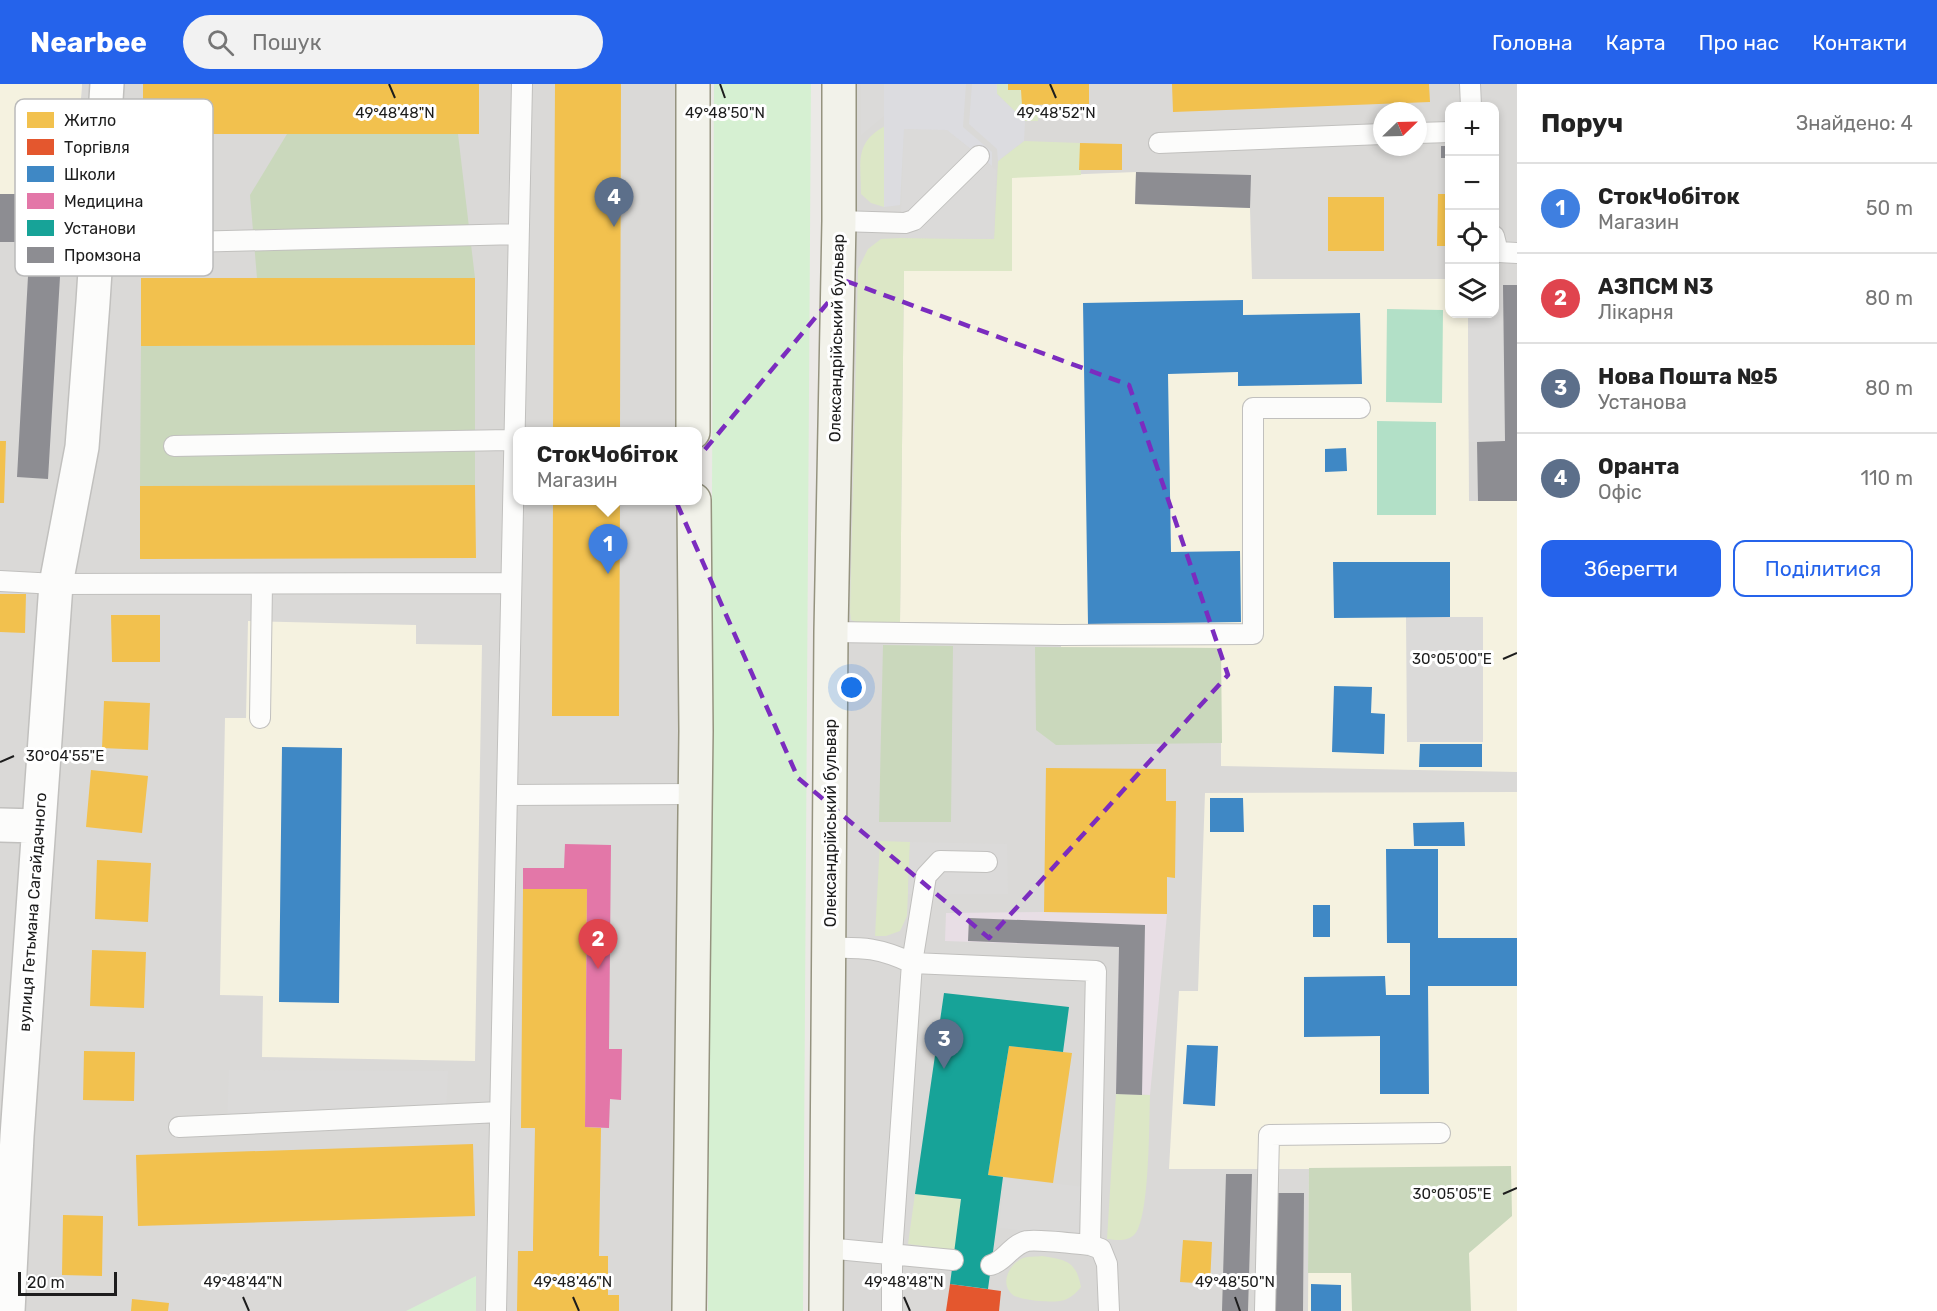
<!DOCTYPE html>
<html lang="uk">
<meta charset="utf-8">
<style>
body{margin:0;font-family:Rubik,sans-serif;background:#f2f2f2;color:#222}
.controls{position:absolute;right:18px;top:18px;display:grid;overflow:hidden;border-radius:12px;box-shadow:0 3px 9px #0003}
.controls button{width:54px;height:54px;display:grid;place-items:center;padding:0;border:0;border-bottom:2px solid #e0e0e0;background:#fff;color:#222;font:30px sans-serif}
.compass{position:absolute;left:1373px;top:18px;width:54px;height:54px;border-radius:50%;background:#fff;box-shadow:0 3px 9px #0003;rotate:67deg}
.scale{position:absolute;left:18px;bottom:15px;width:99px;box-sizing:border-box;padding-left:6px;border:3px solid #1d1d1d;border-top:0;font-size:16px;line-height:21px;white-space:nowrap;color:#1d1d1d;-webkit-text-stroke:4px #fff;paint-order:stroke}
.you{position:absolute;left:852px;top:604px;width:21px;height:21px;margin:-15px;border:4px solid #fff;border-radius:50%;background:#1a73e8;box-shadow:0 0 0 9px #1a73e833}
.badge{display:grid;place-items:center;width:39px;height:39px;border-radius:50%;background:#2563eb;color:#fff;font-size:20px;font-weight:700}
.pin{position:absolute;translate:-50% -50px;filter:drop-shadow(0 2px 3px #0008)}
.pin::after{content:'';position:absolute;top:32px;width:21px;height:18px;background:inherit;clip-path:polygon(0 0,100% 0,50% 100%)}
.popup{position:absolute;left:513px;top:343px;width:189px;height:78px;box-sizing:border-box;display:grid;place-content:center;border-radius:12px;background:#fff;filter:drop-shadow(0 2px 4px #0005);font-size:20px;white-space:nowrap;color:#767676}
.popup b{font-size:22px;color:#222}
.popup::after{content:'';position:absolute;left:50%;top:100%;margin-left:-12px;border:12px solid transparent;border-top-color:#fff}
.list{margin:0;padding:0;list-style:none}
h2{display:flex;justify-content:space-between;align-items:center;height:78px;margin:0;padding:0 24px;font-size:26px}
h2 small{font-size:20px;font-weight:400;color:#767676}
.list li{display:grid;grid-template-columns:39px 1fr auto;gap:18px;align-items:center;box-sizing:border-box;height:90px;padding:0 24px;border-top:2px solid #e0e0e0}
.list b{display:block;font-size:22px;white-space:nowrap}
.list p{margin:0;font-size:20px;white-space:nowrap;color:#767676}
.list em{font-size:20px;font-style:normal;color:#767676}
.actions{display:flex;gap:12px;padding:18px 24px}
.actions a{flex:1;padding:14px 0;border:2px solid #2563eb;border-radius:12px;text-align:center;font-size:21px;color:#2563eb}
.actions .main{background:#2563eb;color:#fff}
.icon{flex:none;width:33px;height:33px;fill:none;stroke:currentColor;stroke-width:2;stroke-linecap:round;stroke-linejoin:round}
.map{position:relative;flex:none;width:1517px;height:1227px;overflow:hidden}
header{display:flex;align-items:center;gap:36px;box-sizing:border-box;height:84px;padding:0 30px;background:#2563eb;color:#fff}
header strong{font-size:28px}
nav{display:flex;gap:33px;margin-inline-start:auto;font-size:21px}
.search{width:420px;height:54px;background:#f2f2f2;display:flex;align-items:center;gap:15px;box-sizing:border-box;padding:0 21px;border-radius:33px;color:#767676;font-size:22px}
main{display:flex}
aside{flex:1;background:#fff}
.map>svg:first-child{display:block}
.residential{fill:#dad9d7;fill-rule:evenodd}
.industrial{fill:#e8dee5}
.education{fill:#f5f2e0}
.grass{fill:#dce7c6}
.forest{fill:#cad8bc}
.park{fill:#d6f0d2}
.pitch{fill:#b2e0c7}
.parking{fill:#dbdad9}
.plaza{fill:#dcdce0}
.homes{fill:#f2c14e}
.shops{fill:#e4572e}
.schools{fill:#3f88c5}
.health{fill:#e377a8}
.public{fill:#17a398}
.industry{fill:#8d8d92}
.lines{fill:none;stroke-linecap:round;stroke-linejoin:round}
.service-casing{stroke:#c1c0be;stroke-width:22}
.minor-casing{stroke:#c1c0be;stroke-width:36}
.secondary-casing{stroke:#95937f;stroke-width:36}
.service{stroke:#fcfcfb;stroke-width:20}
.minor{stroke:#fcfcfb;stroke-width:33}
.secondary{stroke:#f2f2ea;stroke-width:33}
.marked{fill:none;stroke:#7b2cbf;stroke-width:4.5;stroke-dasharray:12 8;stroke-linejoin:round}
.ticks{fill:none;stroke:#1d1d1d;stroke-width:2}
.labels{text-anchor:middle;stroke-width:6;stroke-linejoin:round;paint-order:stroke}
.street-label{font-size:16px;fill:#1d1d1d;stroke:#fff}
.key{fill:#fff;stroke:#bbb;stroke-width:1.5}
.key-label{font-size:16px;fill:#1d1d1d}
.ticks-label{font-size:15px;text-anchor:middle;fill:#1d1d1d;stroke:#fff;stroke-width:6;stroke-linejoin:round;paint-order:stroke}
</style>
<header>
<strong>Nearbee</strong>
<div class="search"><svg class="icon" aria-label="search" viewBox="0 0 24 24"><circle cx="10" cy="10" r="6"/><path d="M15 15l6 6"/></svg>Пошук</div>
<nav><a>Головна</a><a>Карта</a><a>Про нас</a><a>Контакти</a></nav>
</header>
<main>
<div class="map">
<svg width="1517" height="1227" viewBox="0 0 1517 1227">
<rect width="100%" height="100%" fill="#ebe9e6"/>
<path class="residential" d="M82,0H693V347L518,348V416L694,417L689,1227H0V158H71Z
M839,0H1517V1227H828ZM1450,22H1494V230H1450ZM1382,27H1418V63H1382Z"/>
<path class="industrial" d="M1044,828L1167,830L1150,1011L1116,1010L1119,863L945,857L946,829Z"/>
<path class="education" d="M0,0H82L71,151L53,158H0Z
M1136,88L1135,120L1250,124L1252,195H1449L1450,230H1468L1469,417H1517V688L1221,682V564L1061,563L1060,540L900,538L904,186H1012V93Z
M248,537L416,541V560L482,561L475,977L262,973L263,912L220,911L225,634H246Z
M1517,708V1227H1308L1309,1085H1169L1179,907H1198L1205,709Z"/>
<path class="grass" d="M997,0H1008V6H1021L1022,20L1038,21V37H1025L997,10Z
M885,42L884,123L871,119L861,110C861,78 854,59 885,42Z
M1024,57L1080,59L1081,91L1012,94V187H904L900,538L859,539L851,536L850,528L858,185L868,165L881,155L900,154L994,155L998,77Z
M880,757L910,758L907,832L900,847L886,852H875Z
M1116,1010L1150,1011C1149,1036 1150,1137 1134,1151C1126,1158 1117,1156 1107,1155Z
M915,1110L961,1115L955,1166L908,1160Z
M1042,1172C1065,1176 1076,1176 1081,1203C1077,1208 1073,1212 1067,1215C1058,1220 1021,1217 1013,1211C999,1200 1009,1180 1023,1174C1028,1172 1036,1173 1042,1172Z"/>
<path class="forest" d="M287,50H458L475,194H257L250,111Z
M475,261V401L140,402L141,262Z
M883,561L953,562L951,738H879Z
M1035,563L1221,564L1222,659L1056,661L1036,646Z
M1511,1082L1512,1132L1469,1169L1471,1227H1352L1351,1189H1308L1309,1084Z"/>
<path class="park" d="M714,0H811L803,1227H708Z
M476,1192V1227H406Z"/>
<path class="pitch" d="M1387,225L1443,226L1442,319L1386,318Z
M1377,337L1436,338V431H1377Z"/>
<path class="parking" d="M861,0H884L885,31L861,51Z
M904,45L947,46L996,86L994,155L900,154Z
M1495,201H1503L1505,357L1469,358L1468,230H1494Z
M1406,533H1483V658H1407Z
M910,758L1007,760L1008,810H908Z
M229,986L448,987L446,1030L227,1040Z
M1004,1094L1085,1103L1080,1153L999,1144Z"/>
<path class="plaza" d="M884,0H966L963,43L992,68V82L947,46L904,45L900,121L884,123Z
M972,0H997V10L1025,37L1024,57L998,77L997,65L969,40Z"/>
<path class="homes" d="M143,0H479V50H143Z
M555,0H621L620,348H553Z
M1008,0H1089V20L1022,21L1021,6H1008Z
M1172,0H1429L1430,18L1173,28Z
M1080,59L1122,60V86H1079Z
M1438,110H1450V162H1437Z
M1328,113H1384V167H1328Z
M141,194H475V261L141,262Z
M0,357H6L4,419H0Z
M475,401L476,474L140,475V402Z
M553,416H620L619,632H552Z
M0,510H26L25,549L0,548Z
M111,531H160V578H112Z
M104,617L150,619L148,666L102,664Z
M1046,684L1166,685V717H1176L1175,794L1167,793V830L1044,828Z
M91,686L148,692L142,749L86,743Z
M97,776L151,779L148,838L95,835Z
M523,805H587L585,1043L601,1044L599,1172H608V1211H619V1227H517L518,1167H533V1157L535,1044H521Z
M92,866L146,868L144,924L90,922Z
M1009,962L1072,969L1053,1099L988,1091Z
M84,967L135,968L134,1017L83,1016Z
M473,1060L475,1132L138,1142L136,1071Z
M63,1131L103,1132L102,1192L62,1191Z
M1183,1156L1212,1158L1210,1200L1180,1198Z
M132,1215L169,1219L168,1227H131Z"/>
<path class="shops" d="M950,1200L1001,1207L999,1227H946Z"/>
<path class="schools" d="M1243,216V231L1360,229L1362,300L1238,302V288L1168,290L1171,468L1240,467L1241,538L1088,540L1083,219Z
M1346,364L1347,387L1325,388V365Z
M1333,478H1450V533L1334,534Z
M1334,602L1372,603L1371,629L1385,630L1384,670L1332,668Z
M1420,660H1482V683H1419Z
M282,663L342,664L339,919L279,918Z
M1210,714H1243L1244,748H1210Z
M1464,738L1465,762H1414L1413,739Z
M1386,765H1438V854H1517V902H1428L1429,1010H1380V952L1304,953V893L1385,892L1386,911H1410V859H1387Z
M1313,821H1330V853H1313Z
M1187,961L1218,962L1215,1022L1183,1020Z
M1311,1200L1341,1201V1227H1311Z"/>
<path class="health" d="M565,760L611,761L609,965H622L621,1016L610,1015L609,1044L585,1043L587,805H523V784H564Z"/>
<path class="public" d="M944,909L1069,923L1063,968L1009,962L988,1091L1003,1093L988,1205L950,1200L961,1115L915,1110Z"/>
<path class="industry" d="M1441,62H1450V74H1441Z
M1136,88L1251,91L1250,124L1135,120Z
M0,110H54L53,158H0Z
M29,174L61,176L48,395L17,393Z
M1503,201H1517V417H1478L1477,358L1505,357Z
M969,834L1145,841L1142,1011L1116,1010L1119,863L968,857Z
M1226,1090H1252L1248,1227H1222Z
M1275,1109H1304L1303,1227H1274Z"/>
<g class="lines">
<g class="service-casing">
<path id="service" d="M1470,0L1471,22
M1418,49L1450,48
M1159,59L1382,50
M839,137L905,139L914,136L979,72
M1494,152L1498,168L1517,169
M187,158L518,150
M174,362L515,356
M0,497L56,500L511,499
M831,548L1061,551L1253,550V324H1360
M260,634L262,500
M507,711L695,710
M829,864C864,863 880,864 912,879L1096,887L1090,1161L1101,1165L1107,1180L1109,1227
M179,1043L500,1028
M826,1164L953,1176
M991,1181C1005,1177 1011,1161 1027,1157C1039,1155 1075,1160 1090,1161
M496,1227L522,0
M892,1227V1170L912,879L926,792L940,777L987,778
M1265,1227L1269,1051L1440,1049"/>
</g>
<g class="minor-casing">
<path id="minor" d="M0,741L38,742
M8,1227L17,1052L56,500L82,363L93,218L107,0"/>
</g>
<g class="secondary-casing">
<path id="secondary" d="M693,348V0
M689,1227L696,647L694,416
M826,1227L831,548L839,137V0"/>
</g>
<use href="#service" class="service"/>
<use href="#minor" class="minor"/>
<use href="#secondary" class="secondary"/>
</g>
<path class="marked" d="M846,197L1129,301L1228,591L989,854L798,694L671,406Z"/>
<path class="ticks" d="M389,0L395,14M720,0L725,14M1050,0L1056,14M1503,575L1517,569M0,678L14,672M1503,1110L1517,1104M243,1213L249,1227M573,1213L579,1227M904,1213L910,1227M1235,1213L1240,1227"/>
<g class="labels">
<g class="street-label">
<text transform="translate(836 254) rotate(-89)" y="6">Олександрійський бульвар</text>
<text transform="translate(830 739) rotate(-90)" y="6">Олександрійський бульвар</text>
<text transform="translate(32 828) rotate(-86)" y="6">вулиця Гетьмана Сагайдачного</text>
</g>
</g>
<rect x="15" y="15" width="198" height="177" rx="9" class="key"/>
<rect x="27" y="28" width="27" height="16" fill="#f2c14e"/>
<rect x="27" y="55" width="27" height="16" fill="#e4572e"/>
<rect x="27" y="82" width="27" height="16" fill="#3f88c5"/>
<rect x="27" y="109" width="27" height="16" fill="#e377a8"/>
<rect x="27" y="136" width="27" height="16" fill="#17a398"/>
<rect x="27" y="163" width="27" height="16" fill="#8d8d92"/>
<g class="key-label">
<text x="64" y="42">Житло</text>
<text x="64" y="69">Торгівля</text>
<text x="64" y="96">Школи</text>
<text x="64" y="123">Медицина</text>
<text x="64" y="150">Установи</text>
<text x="64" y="177">Промзона</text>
</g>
<g class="ticks-label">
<text x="395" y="34">49°48'48"N</text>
<text x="725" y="34">49°48'50"N</text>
<text x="1056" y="34">49°48'52"N</text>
<text x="1452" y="580">30°05'00"E</text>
<text x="65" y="677">30°04'55"E</text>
<text x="1452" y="1115">30°05'05"E</text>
<text x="243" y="1203">49°48'44"N</text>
<text x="573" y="1203">49°48'46"N</text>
<text x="904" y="1203">49°48'48"N</text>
<text x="1235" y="1203">49°48'50"N</text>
</g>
</svg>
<div class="controls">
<button>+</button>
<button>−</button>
<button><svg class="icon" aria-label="locate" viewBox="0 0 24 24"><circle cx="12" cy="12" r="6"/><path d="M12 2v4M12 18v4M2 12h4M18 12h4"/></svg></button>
<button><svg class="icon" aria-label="layers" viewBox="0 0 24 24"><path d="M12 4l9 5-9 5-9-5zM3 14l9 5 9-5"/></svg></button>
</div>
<svg class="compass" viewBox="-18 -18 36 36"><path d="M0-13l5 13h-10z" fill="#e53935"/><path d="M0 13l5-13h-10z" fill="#767676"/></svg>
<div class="scale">20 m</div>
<div class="you"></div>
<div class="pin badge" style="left:608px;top:490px;background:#3f7fe0">1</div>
<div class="popup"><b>СтокЧобіток</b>Магазин</div>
<div class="pin badge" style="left:598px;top:885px;background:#e0444e">2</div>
<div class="pin badge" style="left:944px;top:985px;background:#5c6f8a">3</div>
<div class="pin badge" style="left:614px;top:143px;background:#5c6f8a">4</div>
</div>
<aside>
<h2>Поруч<small>Знайдено: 4</small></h2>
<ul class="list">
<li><span class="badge" style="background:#3f7fe0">1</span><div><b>СтокЧобіток</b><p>Магазин</p></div><em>50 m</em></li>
<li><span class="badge" style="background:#e0444e">2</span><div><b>АЗПСМ N3</b><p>Лікарня</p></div><em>80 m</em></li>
<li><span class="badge" style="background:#5c6f8a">3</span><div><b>Нова Пошта №5</b><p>Установа</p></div><em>80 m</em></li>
<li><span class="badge" style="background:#5c6f8a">4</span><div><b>Оранта</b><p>Офіс</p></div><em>110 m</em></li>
</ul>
<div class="actions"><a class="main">Зберегти</a><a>Поділитися</a></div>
</aside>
</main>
